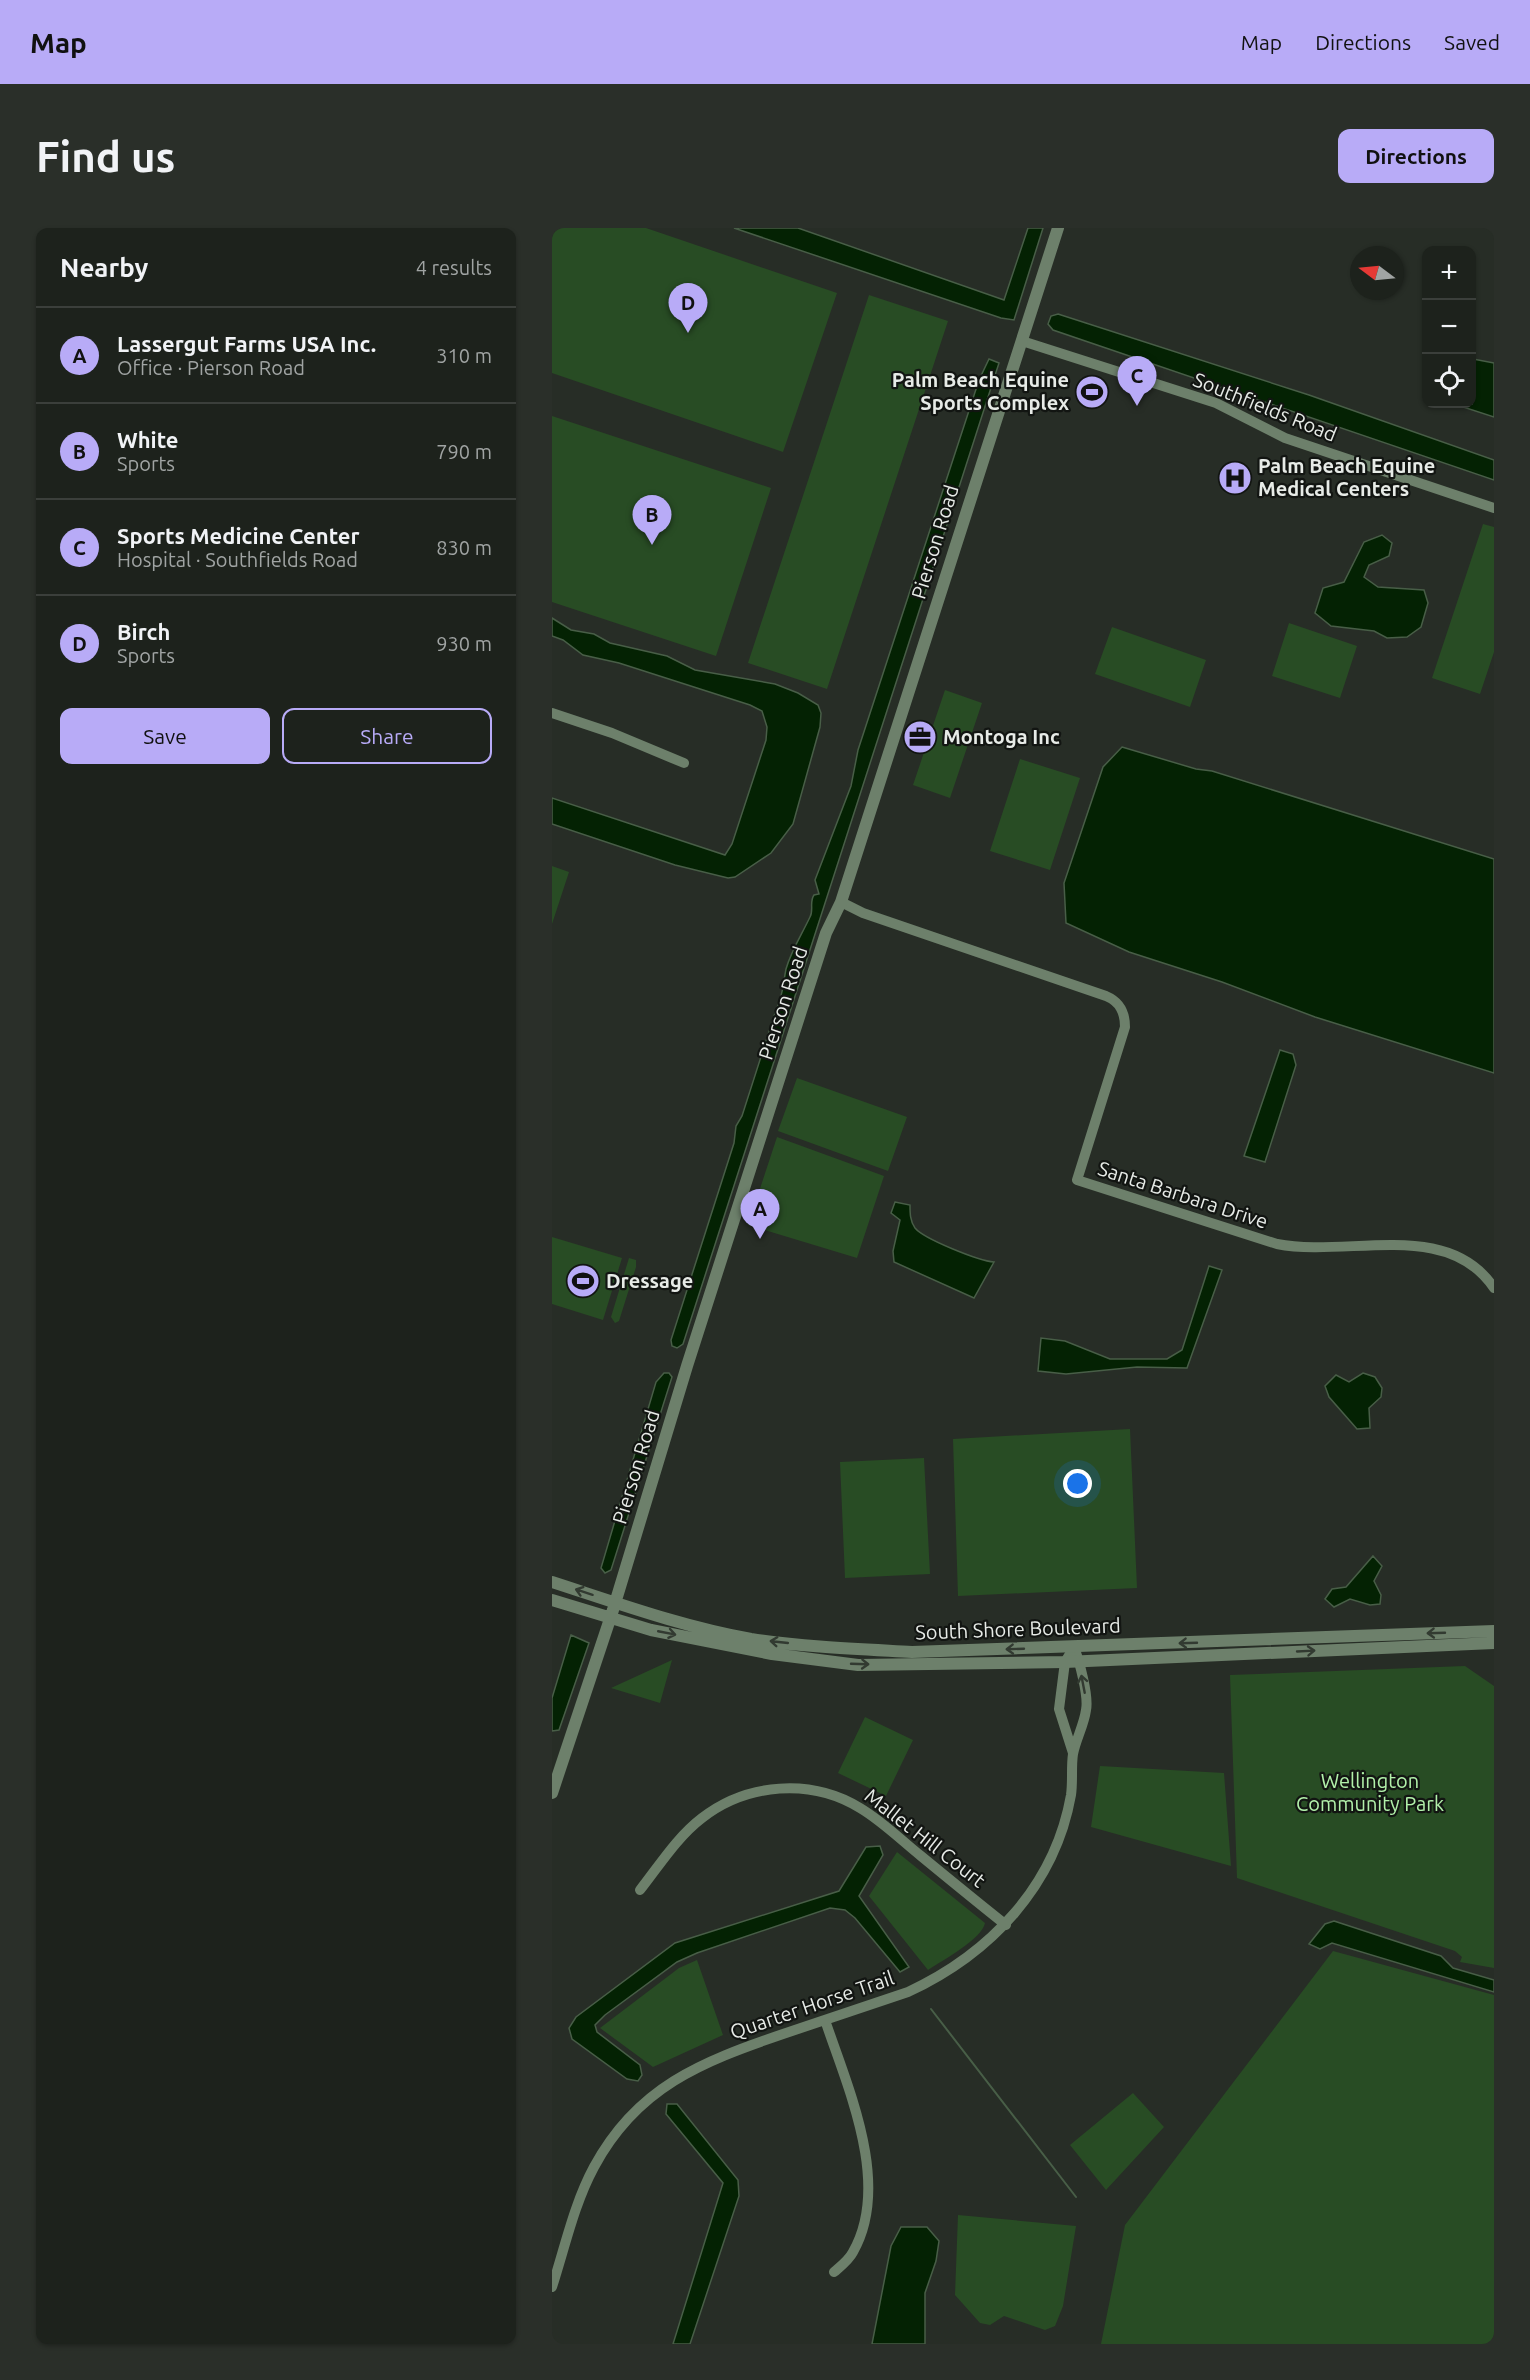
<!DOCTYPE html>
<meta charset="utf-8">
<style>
body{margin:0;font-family:Ubuntu,sans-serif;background:#2a2f29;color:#f1f3f6}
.controls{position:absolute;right:18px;top:18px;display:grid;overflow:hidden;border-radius:12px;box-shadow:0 2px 4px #0004}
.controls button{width:54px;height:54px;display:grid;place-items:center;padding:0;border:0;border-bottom:2px solid #3b3f3b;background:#1d221c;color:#f1f3f6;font:30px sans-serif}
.compass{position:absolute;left:798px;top:18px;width:54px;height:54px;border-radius:50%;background:#1d221c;box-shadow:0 2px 4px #0004;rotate:286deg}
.you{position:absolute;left:526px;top:1256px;width:21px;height:21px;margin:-15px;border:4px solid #fff;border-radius:50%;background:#1a73e8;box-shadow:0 0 0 9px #1a73e833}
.badge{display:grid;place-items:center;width:39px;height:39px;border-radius:50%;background:#b8abf7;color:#111;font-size:20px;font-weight:700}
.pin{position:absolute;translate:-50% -50px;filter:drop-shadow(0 2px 3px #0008)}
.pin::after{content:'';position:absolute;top:32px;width:21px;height:18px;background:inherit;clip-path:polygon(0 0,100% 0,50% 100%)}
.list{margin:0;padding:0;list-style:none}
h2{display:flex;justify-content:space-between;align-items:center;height:78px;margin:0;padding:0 24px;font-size:26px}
h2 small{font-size:20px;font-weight:400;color:#a0a4a3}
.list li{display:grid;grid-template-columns:39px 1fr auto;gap:18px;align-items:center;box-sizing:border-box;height:96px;padding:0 24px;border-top:2px solid #3b3f3b}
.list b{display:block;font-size:22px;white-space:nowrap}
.list p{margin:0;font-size:20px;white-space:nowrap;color:#a0a4a3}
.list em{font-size:20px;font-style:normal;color:#a0a4a3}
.actions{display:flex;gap:12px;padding:18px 24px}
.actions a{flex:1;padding:14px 0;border:2px solid #b8abf7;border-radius:12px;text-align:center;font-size:21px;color:#b8abf7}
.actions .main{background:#b8abf7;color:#111}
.icon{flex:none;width:33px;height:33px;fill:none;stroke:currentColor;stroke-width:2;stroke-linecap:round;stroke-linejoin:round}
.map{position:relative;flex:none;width:942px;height:2116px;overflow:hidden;border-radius:12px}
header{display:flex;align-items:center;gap:36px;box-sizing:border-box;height:84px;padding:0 30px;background:#b8abf7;color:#111}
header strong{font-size:28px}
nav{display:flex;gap:33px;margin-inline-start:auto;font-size:21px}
.intro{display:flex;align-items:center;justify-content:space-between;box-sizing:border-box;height:144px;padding:0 36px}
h1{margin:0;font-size:42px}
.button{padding:15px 27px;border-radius:12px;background:#b8abf7;color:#111;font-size:21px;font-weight:700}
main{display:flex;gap:36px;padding:0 36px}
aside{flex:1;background:#1d221c;border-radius:12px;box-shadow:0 2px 4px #0004}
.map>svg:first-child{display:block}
.green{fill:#284c24}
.water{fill:#042203;stroke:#485e47;stroke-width:1.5}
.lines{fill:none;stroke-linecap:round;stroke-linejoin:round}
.stream{stroke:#485e47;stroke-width:2}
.minor{stroke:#6d806b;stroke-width:10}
.tertiary{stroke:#6d806b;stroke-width:12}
.oneway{stroke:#323a31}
.labels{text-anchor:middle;stroke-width:4.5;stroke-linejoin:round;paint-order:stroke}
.poi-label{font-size:20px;font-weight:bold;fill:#e7ebe7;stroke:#121512;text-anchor:start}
.street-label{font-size:20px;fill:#e7ebe7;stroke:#121512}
.park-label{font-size:20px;fill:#b2f1aa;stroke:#121512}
</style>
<header>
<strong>Map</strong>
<nav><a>Map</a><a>Directions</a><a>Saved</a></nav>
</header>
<div class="intro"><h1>Find us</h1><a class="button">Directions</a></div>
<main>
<aside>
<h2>Nearby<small>4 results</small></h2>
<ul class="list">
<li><span class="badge">A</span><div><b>Lassergut Farms USA Inc.</b><p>Office · Pierson Road</p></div><em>310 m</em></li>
<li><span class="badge">B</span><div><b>White</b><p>Sports</p></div><em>790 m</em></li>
<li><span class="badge">C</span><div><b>Sports Medicine Center</b><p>Hospital · Southfields Road</p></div><em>830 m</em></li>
<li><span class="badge">D</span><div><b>Birch</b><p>Sports</p></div><em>930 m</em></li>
</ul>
<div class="actions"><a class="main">Save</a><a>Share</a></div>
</aside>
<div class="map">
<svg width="942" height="2116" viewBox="0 0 942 2116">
<rect width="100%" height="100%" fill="#272d26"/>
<path class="green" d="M0,0H94L285,65L231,224L0,145Z
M317,67L396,93L275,461L196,435Z
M0,188L219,260L164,428L0,374Z
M931,296L942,299V424L928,466L880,450Z
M737,395L805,418L788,470L720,448Z
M560,399L654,432L638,479L543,446Z
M393,462L430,475L398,570L361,557Z
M468,531L528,550L498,642L438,623Z
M0,638L17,644L0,696Z
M245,850L355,889L336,943L226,903Z
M225,909L332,948L305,1030L196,997Z
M0,1009L70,1030L51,1092L0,1076Z
M77,1030L84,1032V1039L67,1093L63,1095L59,1089Z
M578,1201L585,1360L406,1368L401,1211Z
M372,1230L378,1346L293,1350L288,1234Z
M120,1432L108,1475L59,1460Z
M913,1438L942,1458V1740L908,1734L910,1729L903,1723L685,1650L678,1447Z
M313,1489L361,1512L334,1568L286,1545Z
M548,1538L672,1545L679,1638L539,1599Z
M345,1624L433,1695C430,1711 391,1732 376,1742L317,1668Z
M781,1723L942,1767V2116H549L573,1997Z
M145,1732L171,1807L101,1839L48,1800L127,1740Z
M581,1865L612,1899L554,1962L518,1917Z
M406,1987L524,1998L511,2078L503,2098L493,2102L452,2088L438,2097L428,2095L403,2067Z"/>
<path class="water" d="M182,0H246L452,72L476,0H491L462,92L449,90Z
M506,86L757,167L942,232V252L501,102L496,96L499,88Z
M437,131L447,135L131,1116L125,1120L120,1118L119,1112L182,915L184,898L190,888L224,782C231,768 231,756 234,741C239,723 250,706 258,689C262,682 257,674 262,667L267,666L263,652L299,558L306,522L427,152Z
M921,131L942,135V189L902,176H920Z
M830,307L840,315L837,328L817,337L812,349L826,359L872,362L876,375L869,399L855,409L835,410L822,403L779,398L763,385L771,360L792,354L812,314Z
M0,390L19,402L42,406L58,415L115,428L143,442L223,456L246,465L266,477L269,485L268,499L241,596L219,625L183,649L176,650L123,637L0,596V570L173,627L180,616L214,512L215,499L210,483L198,477L67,435L31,427L11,412L0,408Z
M570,519L644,541L660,543L942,631V845L763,789L670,754L577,724L514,695L512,655L551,539Z
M728,822L741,826L744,837L713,934L692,928Z
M343,974L358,977C358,985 358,993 363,1000C372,1011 427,1033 442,1034L422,1070L342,1034L341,1023L348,992L339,985Z
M657,1038L670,1042L635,1140L585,1139L514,1146L486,1143L489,1110L513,1113L558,1131H615L630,1122Z
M112,1145H117L120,1149L59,1342L53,1345L49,1340L104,1154Z
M811,1145L823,1149L830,1160L829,1169L817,1180L818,1200L805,1201L777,1169L773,1158L784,1147L797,1154Z
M821,1328L830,1338L822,1353L829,1367L828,1376L818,1377L798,1371L782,1379L773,1371L780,1361L794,1359Z
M19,1407L37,1415L7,1502L0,1503V1470Z
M328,1618L331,1627L307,1668L357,1739L348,1744L303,1690L293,1682L278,1680L145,1725L125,1734L53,1787L43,1797L45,1804L88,1837L90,1847L86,1853L75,1851L20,1811L17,1800L24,1789L123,1715L287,1663L314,1619Z
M782,1693L889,1728L901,1740L942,1752V1764L780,1715L768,1721L757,1716L773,1696Z
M115,1876H125L186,1952L187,1968L138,2116H121L171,1955L114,1886Z
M349,1999H375L387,2013L384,2033L373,2065V2116H320L339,2018Z"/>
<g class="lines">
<path class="stream" d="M379,1781L524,1969"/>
<path class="minor" d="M470,113L664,175L733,210L942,280
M0,485L60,505L132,535
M289,674L311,685L554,768C568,774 573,784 573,799L525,952L725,1016C796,1030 895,990 942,1060
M521,1525L507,1481L513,1434L522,1419
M88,1662C107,1638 125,1609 150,1590C195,1555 259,1550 308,1580C330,1593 349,1612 369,1628C397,1651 425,1674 454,1697
M273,1792C295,1858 340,1956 301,2024C297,2032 289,2038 282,2044
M0,2059C13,2019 22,1976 42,1939C85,1859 149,1834 231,1806C272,1792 314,1778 356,1764C438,1726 503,1658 519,1567C521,1553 519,1539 521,1526C524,1511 532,1497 534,1482C537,1468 527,1432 522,1419"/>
<path class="tertiary" d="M0,1354C65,1375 131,1399 199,1411C252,1419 306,1421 360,1424L942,1403
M0,1372L99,1402L220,1426L306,1437L513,1434L942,1415
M0,1565L61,1382L135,1138L274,705L289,674L506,0"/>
</g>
<defs><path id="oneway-shaft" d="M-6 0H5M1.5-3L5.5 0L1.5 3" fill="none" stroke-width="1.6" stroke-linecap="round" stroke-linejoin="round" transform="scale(1.5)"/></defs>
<g class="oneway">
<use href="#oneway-shaft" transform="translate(32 1364) rotate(-162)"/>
<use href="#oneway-shaft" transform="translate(115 1405) rotate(11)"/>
<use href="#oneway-shaft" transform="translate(884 1405) rotate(178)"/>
<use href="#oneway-shaft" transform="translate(227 1414) rotate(-174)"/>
<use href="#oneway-shaft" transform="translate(636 1415) rotate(178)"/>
<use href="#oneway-shaft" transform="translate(463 1421) rotate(178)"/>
<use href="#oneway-shaft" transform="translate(754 1423) rotate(-3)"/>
<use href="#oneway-shaft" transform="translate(308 1436) rotate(2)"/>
<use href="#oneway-shaft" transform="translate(531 1456) rotate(-101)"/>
</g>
<defs>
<g id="stadium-disc" transform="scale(1.725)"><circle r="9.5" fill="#b8abf7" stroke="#121512"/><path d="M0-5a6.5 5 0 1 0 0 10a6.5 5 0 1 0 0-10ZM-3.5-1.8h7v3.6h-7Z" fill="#111"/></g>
<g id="hospital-disc" transform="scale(1.725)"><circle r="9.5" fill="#b8abf7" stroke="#121512"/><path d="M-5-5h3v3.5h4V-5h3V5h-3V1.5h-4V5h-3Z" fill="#111"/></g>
<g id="office-disc" transform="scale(1.725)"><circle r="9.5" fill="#b8abf7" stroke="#121512"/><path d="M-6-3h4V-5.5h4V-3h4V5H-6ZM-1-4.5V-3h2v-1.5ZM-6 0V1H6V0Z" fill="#111"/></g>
</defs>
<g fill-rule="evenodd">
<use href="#stadium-disc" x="540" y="164"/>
<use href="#hospital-disc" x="683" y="250"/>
<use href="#office-disc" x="368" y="509"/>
<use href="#stadium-disc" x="31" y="1053"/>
</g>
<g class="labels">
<g class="poi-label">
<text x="517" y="159" text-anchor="end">Palm Beach Equine<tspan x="517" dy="23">Sports Complex</tspan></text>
<text x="706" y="245">Palm Beach Equine<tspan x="706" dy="23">Medical Centers</tspan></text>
<text x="391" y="516">Montoga Inc</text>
<text x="54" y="1060">Dressage</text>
</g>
<g class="street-label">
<text transform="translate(713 179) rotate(22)" y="7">Southfields Road</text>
<text transform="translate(383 314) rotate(-73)" y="7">Pierson Road</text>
<text transform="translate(231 775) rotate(-72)" y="7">Pierson Road</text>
<text transform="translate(631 967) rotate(18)" y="7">Santa Barbara Drive</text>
<text transform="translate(84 1239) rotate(-73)" y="7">Pierson Road</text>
<text transform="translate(466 1401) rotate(-2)" y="7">South Shore Boulevard</text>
<text transform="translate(373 1610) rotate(38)" y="7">Mallet Hill Court</text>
<text transform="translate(260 1777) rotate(-19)" y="7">Quarter Horse Trail</text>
</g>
<g class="park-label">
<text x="818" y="1560">Wellington<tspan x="818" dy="23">Community Park</tspan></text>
</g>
</g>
</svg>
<div class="controls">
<button>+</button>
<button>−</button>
<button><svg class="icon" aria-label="locate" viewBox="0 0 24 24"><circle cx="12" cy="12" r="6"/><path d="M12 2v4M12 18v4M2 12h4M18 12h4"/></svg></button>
</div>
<svg class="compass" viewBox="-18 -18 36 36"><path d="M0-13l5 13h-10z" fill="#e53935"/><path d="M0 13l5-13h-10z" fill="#a0a4a3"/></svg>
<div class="you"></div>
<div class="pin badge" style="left:208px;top:1011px">A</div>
<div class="pin badge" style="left:100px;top:317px">B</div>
<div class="pin badge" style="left:585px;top:178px">C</div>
<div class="pin badge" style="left:136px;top:105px">D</div>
</div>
</main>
